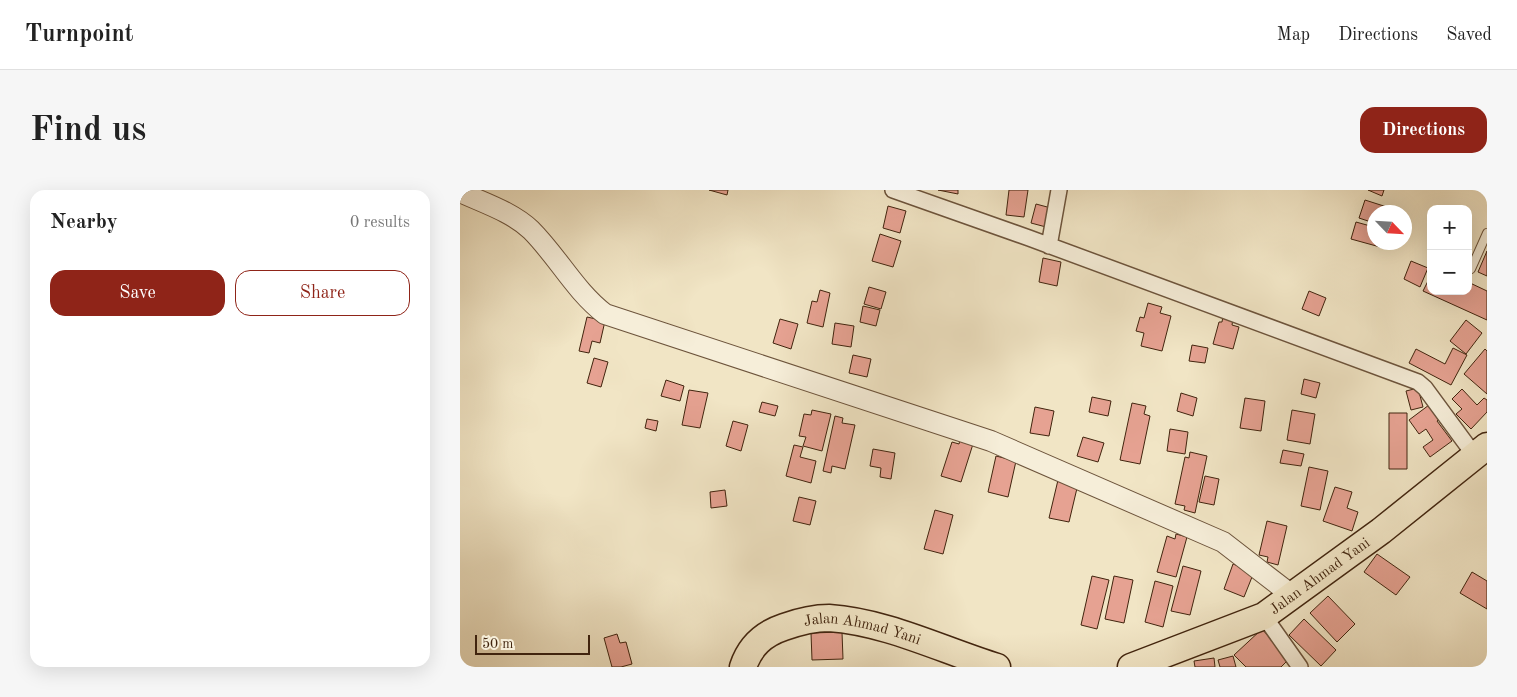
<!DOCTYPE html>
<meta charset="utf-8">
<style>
body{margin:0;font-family:"Old Standard TT",serif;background:#f6f6f6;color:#222}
.controls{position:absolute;right:15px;top:15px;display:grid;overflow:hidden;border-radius:10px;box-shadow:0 5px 20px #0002}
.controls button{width:45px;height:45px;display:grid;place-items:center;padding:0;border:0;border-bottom:1px solid #e0e0e0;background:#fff;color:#222;font:25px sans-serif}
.compass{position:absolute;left:907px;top:15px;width:45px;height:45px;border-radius:50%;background:#fff;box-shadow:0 5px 20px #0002;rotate:115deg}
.scale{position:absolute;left:15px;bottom:12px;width:115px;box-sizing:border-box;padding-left:5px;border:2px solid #41240e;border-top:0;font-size:14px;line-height:18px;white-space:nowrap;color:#41240e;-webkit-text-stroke:4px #f6eed9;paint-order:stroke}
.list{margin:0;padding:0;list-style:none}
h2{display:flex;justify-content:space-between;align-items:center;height:65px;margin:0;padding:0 20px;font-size:21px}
h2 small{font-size:16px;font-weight:400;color:#767676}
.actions{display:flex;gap:10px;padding:15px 20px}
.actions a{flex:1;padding:11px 0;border:1px solid #8f2418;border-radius:15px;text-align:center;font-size:18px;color:#8f2418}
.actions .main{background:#8f2418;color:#fff}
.map{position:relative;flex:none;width:1027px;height:477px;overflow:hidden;border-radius:15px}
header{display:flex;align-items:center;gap:30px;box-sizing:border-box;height:70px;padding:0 25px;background:#fff;border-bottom:1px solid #e0e0e0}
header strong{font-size:24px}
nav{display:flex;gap:28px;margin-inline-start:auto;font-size:18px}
.intro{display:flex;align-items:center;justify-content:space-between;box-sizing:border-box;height:120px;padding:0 30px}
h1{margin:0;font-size:35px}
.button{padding:12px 22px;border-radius:15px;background:#8f2418;color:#fff;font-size:18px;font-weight:700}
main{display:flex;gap:30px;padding:0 30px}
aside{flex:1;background:#fff;border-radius:15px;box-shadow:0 5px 20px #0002}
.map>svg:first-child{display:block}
.building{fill:#e6a292;stroke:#41240e}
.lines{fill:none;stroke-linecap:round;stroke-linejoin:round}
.service-casing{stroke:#6d543c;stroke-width:10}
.minor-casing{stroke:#6d543c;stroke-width:18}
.tertiary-casing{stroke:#6d543c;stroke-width:22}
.trunk-casing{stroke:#41240e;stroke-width:29}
.service{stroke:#f6eed9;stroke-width:8}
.minor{stroke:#f6eed9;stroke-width:15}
.tertiary{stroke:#f6eed9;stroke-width:20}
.trunk{stroke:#f1e5c5;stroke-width:26}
.labels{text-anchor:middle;stroke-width:4.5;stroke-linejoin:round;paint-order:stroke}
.street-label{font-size:15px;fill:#41240e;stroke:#f6eed9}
</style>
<header>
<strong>Turnpoint</strong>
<nav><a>Map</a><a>Directions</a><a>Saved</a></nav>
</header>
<div class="intro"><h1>Find us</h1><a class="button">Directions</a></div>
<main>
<aside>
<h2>Nearby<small>0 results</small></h2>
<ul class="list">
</ul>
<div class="actions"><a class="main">Save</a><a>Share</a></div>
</aside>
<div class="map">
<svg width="1027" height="477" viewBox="0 0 1027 477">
<rect width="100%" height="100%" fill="#f1e5c5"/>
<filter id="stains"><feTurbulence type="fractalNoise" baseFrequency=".004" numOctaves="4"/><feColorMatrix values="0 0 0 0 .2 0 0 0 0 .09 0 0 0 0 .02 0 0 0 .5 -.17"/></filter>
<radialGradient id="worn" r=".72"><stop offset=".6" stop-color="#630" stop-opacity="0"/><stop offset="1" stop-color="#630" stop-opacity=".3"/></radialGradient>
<path class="building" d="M249,0H268L267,5Z
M478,0H498V4Z
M549,0H568L564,27L546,25Z
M908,0H924L922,6Z
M905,10L930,18L928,22H914V33L899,28Z
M576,14L591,18L586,37L571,33Z
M428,16L446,21L440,43L423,38Z
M896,32L914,37V52H921L920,57L891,49Z
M420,44L441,51L433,77L412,71Z
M1027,61V86L1018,82Z
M583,68L601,72L597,96L579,92Z
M951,71L968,78L960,97L944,89Z
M971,85V101H1008V92L1027,101V130L963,101Z
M409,97L426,102L421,119L404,114Z
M360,100L370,103L363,137L347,133L352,111L357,112Z
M849,101L866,108L859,126L842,119Z
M688,113L702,117L700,123L711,126L702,161L681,156L684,143L676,141L680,127L684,128Z
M403,116L420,120L416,136L400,132Z
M763,126L773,129L772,135L779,137L773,159L753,154L759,132H762Z
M127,127L145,131L140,153L132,151L129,163L119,161Z
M320,129L338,134L331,159L313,153Z
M1006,130L1022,143L1006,164L990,151Z
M375,133L394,136L391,157L372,154Z
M732,155L748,158L745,173L729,171Z
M993,158L1007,165L991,195L949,173L956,159L985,174Z
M1025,159L1027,161V204L1004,184Z
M393,165L411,169L407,187L389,183Z
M134,168L148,172L141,197L127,193Z
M844,189L860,193L856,208L841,204Z
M206,190L224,196L220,211L201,206Z
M958,198L963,217L951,220L946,201Z
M1002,199L1017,215L1024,208L1027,210V222L1011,239L996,224L1002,219L992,209Z
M229,200L248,203L240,238L222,235Z
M721,203L737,208L733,226L717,221Z
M632,207L651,211L648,226L629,222Z
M785,208L805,211L801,241L780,238Z
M302,212L318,216L315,226L299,222Z
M973,212L983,226L977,231L992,251L970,267L963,257L973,250L966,239L959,244L949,230Z
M672,213L686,216L684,224L690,226L680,274L660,270Z
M575,217L594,221L589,246L570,243Z
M352,220L371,224L362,261L343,256L346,247L339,246L344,224L351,225Z
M832,220L855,224L850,254L827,250Z
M929,223H947V279H929Z
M375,226L383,228L382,233L395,235L385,279L372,276L371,283L363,281Z
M187,229L198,231L196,241L185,238Z
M273,231L288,235L281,261L266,256Z
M710,239L728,242L725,264L707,261Z
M623,247L644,253L638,272L617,266Z
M500,250L513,254L501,292L481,286L492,252L499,254Z
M334,255L343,257L340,267L356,271L351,293L326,286Z
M413,259L435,263L431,289L420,287L421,278L410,276Z
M823,260L844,264L841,276L820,273Z
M730,262L747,266L735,323L724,320L725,316L715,314L725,267L729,268Z
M536,266L556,271L548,307L528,302Z
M849,277L868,281L860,320L841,316Z
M745,286L759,289L754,315L739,312Z
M598,290L618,294L609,332L589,328Z
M875,297L892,302L887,318L898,322L892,341L863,331Z
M265,300L267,316L251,318L250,302Z
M339,307L356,311L350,335L333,331Z
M475,320L493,325L483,364L464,359Z
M807,331L827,336L818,375L807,372L808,367L799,365Z
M716,344L727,347L716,387L697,382L707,346L715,349Z
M917,364L950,387L936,405L904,382Z
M773,374L794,382L784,407L764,399Z
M723,376L741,381L730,425L711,421Z
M1012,382L1027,391V419L1000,403Z
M632,386L649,390L637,439L621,435Z
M654,386L673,390L664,433L645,429Z
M695,391L713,396L703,437L685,432Z
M868,406L895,434L877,452L850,423Z
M844,429L876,460L861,476L829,445Z
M802,439L829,469L821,477H786L774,465Z
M382,442L383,469L352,470L351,443Z
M157,444L160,453L166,452L172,474L161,477H152L144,448Z
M773,466L776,477H760L758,470Z
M754,468L755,477H735L734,471Z"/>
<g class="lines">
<g class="service-casing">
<path id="service" d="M1011,79L1027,43"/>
</g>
<g class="minor-casing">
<path id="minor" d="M433,0L569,48L958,192L965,198L1015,266
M589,56L599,0
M804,426L840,477"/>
</g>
<g class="tertiary-casing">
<path id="tertiary" d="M0,2C24,13 52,22 71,40C98,67 115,101 145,124L531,251L763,352L833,406"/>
</g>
<g class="trunk-casing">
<g id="trunk">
<path id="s1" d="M283,477C290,456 303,444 324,437C338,432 354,428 369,428C427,432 482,460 537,477"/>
<path id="s2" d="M671,477L804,426L921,341L1027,256"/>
</g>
</g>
<use href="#service" class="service"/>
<use href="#minor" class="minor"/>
<use href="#tertiary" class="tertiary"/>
<use href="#trunk" class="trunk"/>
</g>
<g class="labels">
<g class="street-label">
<text dy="5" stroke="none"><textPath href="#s2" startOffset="211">Jalan Ahmad Yani</textPath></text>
<text dy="5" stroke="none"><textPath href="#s1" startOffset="140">Jalan Ahmad Yani</textPath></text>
</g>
</g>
<rect width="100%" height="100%" filter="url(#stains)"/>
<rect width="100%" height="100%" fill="url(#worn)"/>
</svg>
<div class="controls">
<button>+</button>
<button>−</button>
</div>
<svg class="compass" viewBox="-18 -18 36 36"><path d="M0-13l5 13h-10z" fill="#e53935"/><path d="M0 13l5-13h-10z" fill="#767676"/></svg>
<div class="scale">50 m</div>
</div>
</main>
